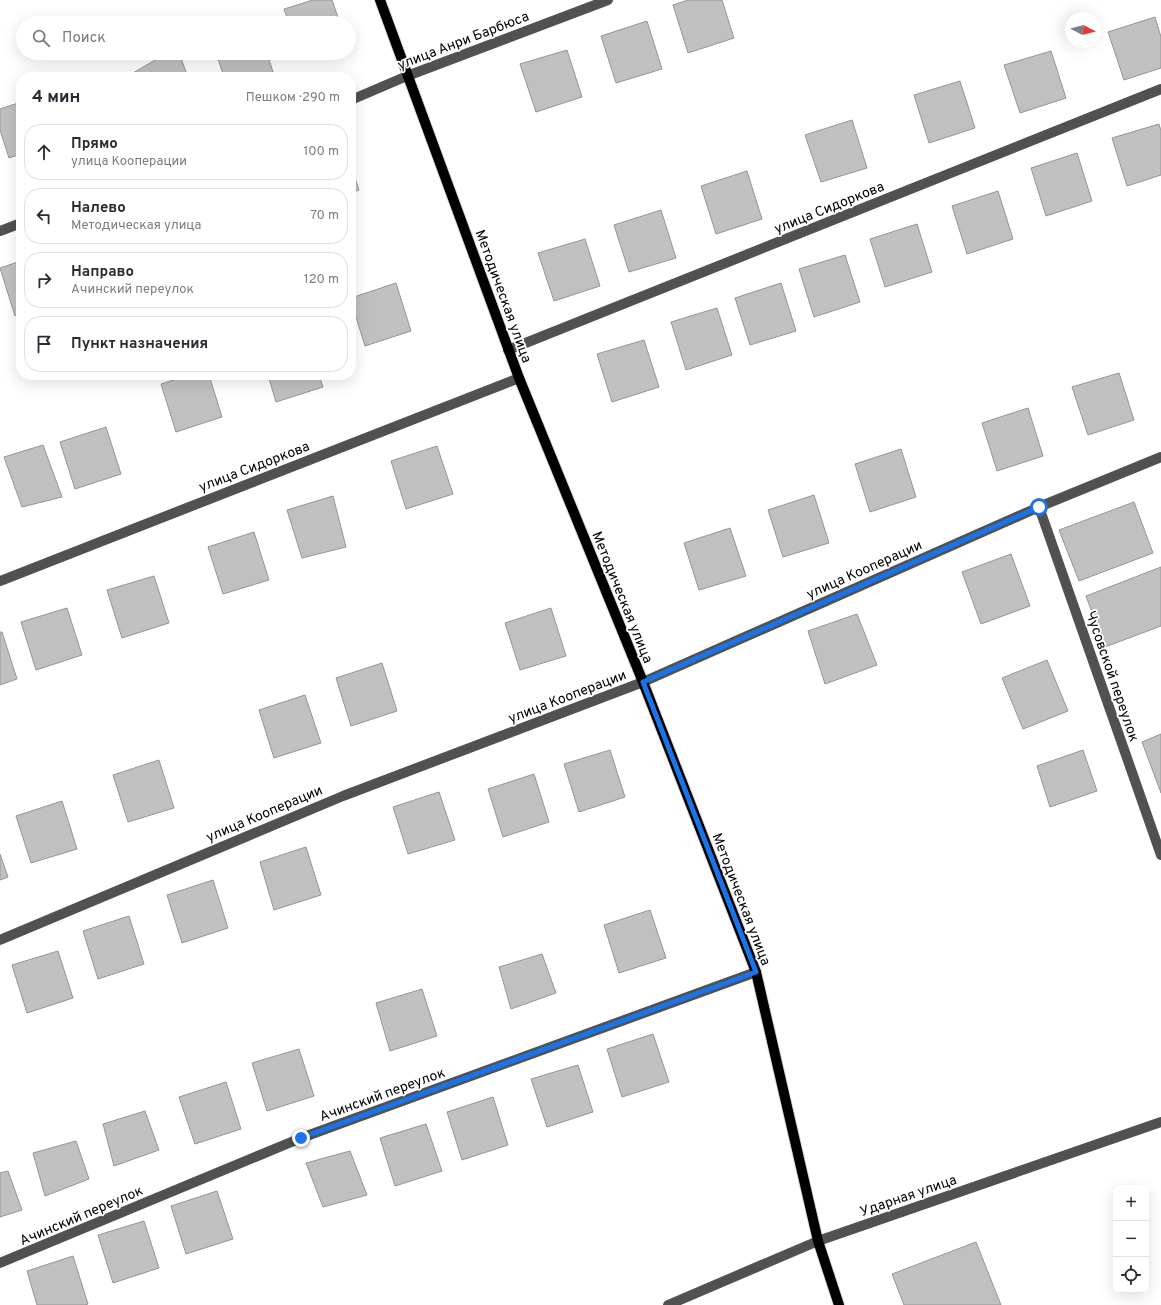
<!DOCTYPE html>
<html lang="ru">
<meta charset="utf-8">
<style>
body{margin:0;font-family:Overpass,sans-serif;background:#f2f2f3;color:#2b2b33}
.controls{position:absolute;right:12px;bottom:12px;display:grid;overflow:hidden;border-radius:8px;box-shadow:0 4px 16px #0002}
.controls button{width:36px;height:36px;display:grid;place-items:center;padding:0;border:0;border-bottom:1px solid #e1e1e2;background:#fff;color:#2b2b33;font:20px sans-serif}
.compass{position:absolute;left:1065px;top:12px;width:36px;height:36px;border-radius:50%;background:#fff;box-shadow:0 4px 16px #0002;rotate:97deg}
.stop{position:absolute;width:12px;height:12px;margin:-9px;border:3px solid #1a73e8;border-radius:50%;background:#fff}
.stop.end{background:#1a73e8;border-color:#fff;box-shadow:0 1px 4px #0008}
.list{margin:0;padding:0;list-style:none}
h2{display:flex;justify-content:space-between;align-items:center;height:52px;margin:0;padding:0 16px;font-size:17px}
h2 small{font-size:13px;font-weight:400;color:#7c7c81}
.list li{display:grid;grid-template-columns:26px 1fr auto;gap:12px;align-items:center;box-sizing:border-box;height:56px;margin:0 8px 8px;padding:0 8px;border:1px solid #e1e1e2;border-radius:16px}
.list b{display:block;font-size:15px;white-space:nowrap}
.list p{margin:0;font-size:13px;white-space:nowrap;color:#7c7c81}
.list em{font-size:13px;font-style:normal;color:#7c7c81}
.icon{flex:none;width:22px;height:22px;fill:none;stroke:currentColor;stroke-width:2;stroke-linecap:round;stroke-linejoin:round}
.map{position:relative;flex:none;width:1161px;height:1305px;overflow:hidden}
.search{position:absolute;background:#fff;box-shadow:0 4px 16px #0002;left:16px;top:16px;width:340px;height:44px;display:flex;align-items:center;gap:10px;box-sizing:border-box;padding:0 14px;border-radius:22px;color:#7c7c81;font-size:15px}
.panel{position:absolute;background:#fff;box-shadow:0 4px 16px #0002;left:16px;top:72px;width:340px;height:308px;border-radius:16px}
.map>svg:first-child{display:block}
.building{fill:#c0c0c0;stroke:#959595}
.lines{fill:none;stroke-linecap:round;stroke-linejoin:round}
.major-casing{stroke:#dbdbdb;stroke-width:12}
.minor{stroke:#515151;stroke-width:10}
.major{stroke:#000;stroke-width:10}
.route{stroke:#1a73e8;stroke-width:5}
.labels{text-anchor:middle;stroke-width:3.5;stroke-linejoin:round;paint-order:stroke}
.street-label{font-size:14px;fill:#000;stroke:#fff}
</style>
<div class="map">
<svg width="1161" height="1305" viewBox="0 0 1161 1305">
<rect width="100%" height="100%" fill="#fff"/>
<path class="building" d="M313,0H332L340,23H289L284,9Z
M688,0H722L734,38L688,53L673,5Z
M1155,17L1161,37V68L1124,80L1108,32Z
M647,21L662,69L616,83L601,36Z
M567,50L582,97L536,112L520,64Z
M1051,51L1066,98L1020,113L1004,65Z
M167,53H179L188,77H129L128,76Z
M216,53H267L273,72L257,77H224Z
M960,81L975,128L929,143L914,95Z
M21,102V154L9,158L0,130V109Z
M852,120L867,168L821,182L805,135Z
M1159,124L1161,131V175L1127,186L1112,138Z
M1077,153L1092,201L1046,216L1031,168Z
M351,166L359,190L351,193Z
M747,171L762,219L716,234L701,186Z
M998,191L1013,239L967,254L952,206Z
M661,210L676,258L629,272L614,225Z
M917,224L932,272L885,287L870,239Z
M585,239L600,286L554,301L538,253Z
M845,255L860,302L814,317L799,269Z
M21,261V314L15,316L0,268Z
M396,283L411,331L365,346L351,301V298Z
M781,283L796,331L750,345L735,298Z
M717,308L732,355L686,370L671,322Z
M644,340L659,387L612,402L597,354Z
M1119,373L1134,420L1088,435L1072,387Z
M189,375H209L222,417L176,432L161,384Z
M268,375H319L323,387L276,402Z
M1028,408L1043,456L997,471L982,423Z
M106,427L121,474L75,489L60,442Z
M43,445L62,497L22,507L4,457Z
M437,446L453,494L406,509L391,461Z
M901,449L916,497L870,512L855,464Z
M814,495L829,543L783,557L768,510Z
M333,496L346,547L302,558L287,510Z
M1134,502L1153,553L1079,581L1059,530Z
M730,528L746,576L699,590L684,543Z
M254,532L269,580L223,594L208,547Z
M1011,554L1030,606L981,624L962,572Z
M1161,567V626L1105,647L1086,596Z
M154,576L169,623L122,638L107,590Z
M67,608L82,655L36,670L21,622Z
M551,608L566,656L520,670L505,623Z
M857,614L877,665L825,684L808,631Z
M0,632H2L17,679L0,685Z
M1047,660L1068,711L1023,729L1002,678Z
M382,663L397,711L351,726L336,678Z
M305,695L321,743L274,758L259,710Z
M1161,734V793L1142,742Z
M610,750L625,797L579,812L564,764Z
M1083,750L1097,791L1050,807L1037,766Z
M159,760L174,808L128,822L113,775Z
M534,774L549,822L503,837L488,789Z
M439,792L455,840L408,854L393,807Z
M62,801L77,849L31,863L16,816Z
M306,847L321,895L274,910L260,862Z
M0,854L8,877L0,880Z
M213,880L228,928L182,943L167,895Z
M650,910L666,958L619,973L604,925Z
M129,916L144,964L98,979L83,931Z
M58,951L73,998L27,1013L12,965Z
M542,954L556,993L511,1009L499,967Z
M422,989L437,1036L390,1051L376,1003Z
M653,1034L669,1082L622,1097L607,1049Z
M299,1049L314,1096L267,1111L252,1063Z
M578,1065L593,1112L547,1127L531,1079Z
M226,1082L241,1129L195,1144L179,1097Z
M493,1097L508,1145L462,1160L447,1112Z
M145,1111L159,1150L114,1166L103,1124Z
M426,1124L442,1171L395,1186L380,1138Z
M76,1141L89,1179L45,1196L33,1153Z
M350,1151L367,1195L323,1207L306,1163Z
M8,1171L22,1210L0,1217V1173Z
M217,1191L233,1239L186,1254L171,1206Z
M144,1221L159,1268L113,1283L98,1235Z
M976,1242L1001,1305H904L892,1274Z
M73,1256L88,1304L85,1305H37L27,1271Z"/>
<g class="lines">
<g class="major-casing">
<path id="major" d="M380,0L519,378L643,682L756,972L818,1241L839,1305"/>
</g>
<path class="minor" d="M351,100L407,76L608,0
M0,231L21,223
M508,350L1161,89
M1039,507L1161,855
M0,581L519,378
M0,940L343,796L643,682L1039,507L1161,457
M0,1263L301,1138L756,972
M668,1305L818,1241L1161,1122"/>
<use href="#major" class="major"/>
</g>
<g class="lines">
<path class="route" d="M301,1138L756,972L643,682L1039,507"/>
</g>
<g class="labels">
<g class="street-label">
<text transform="translate(463 40) rotate(-21)" y="5">улица Анри Барбюса</text>
<text transform="translate(829 207) rotate(-22)" y="5">улица Сидоркова</text>
<text transform="translate(504 296) rotate(70)" y="5">Методическая улица</text>
<text transform="translate(254 466) rotate(-21)" y="5">улица Сидоркова</text>
<text transform="translate(864 569) rotate(-24)" y="5">улица Кооперации</text>
<text transform="translate(623 597) rotate(68)" y="5">Методическая улица</text>
<text transform="translate(1113 676) rotate(71)" y="5">Чусовской переулок</text>
<text transform="translate(567 696) rotate(-21)" y="5">улица Кооперации</text>
<text transform="translate(264 813) rotate(-23)" y="5">улица Кооперации</text>
<text transform="translate(742 899) rotate(69)" y="5">Методическая улица</text>
<text transform="translate(382 1094) rotate(-20)" y="5">Ачинский переулок</text>
<text transform="translate(908 1195) rotate(-19)" y="5">Ударная улица</text>
<text transform="translate(81 1215) rotate(-23)" y="5">Ачинский переулок</text>
</g>
</g>
</svg>
<div class="controls">
<button>+</button>
<button>−</button>
<button><svg class="icon" aria-label="locate" viewBox="0 0 24 24"><circle cx="12" cy="12" r="6"/><path d="M12 2v4M12 18v4M2 12h4M18 12h4"/></svg></button>
</div>
<svg class="compass" viewBox="-18 -18 36 36"><path d="M0-13l5 13h-10z" fill="#e53935"/><path d="M0 13l5-13h-10z" fill="#7c7c81"/></svg>
<div class="stop" style="left:1039px;top:507px"></div>
<div class="stop end" style="left:301px;top:1138px"></div>
<div class="search"><svg class="icon" aria-label="search" viewBox="0 0 24 24"><circle cx="10" cy="10" r="6"/><path d="M15 15l6 6"/></svg>Поиск</div>
<section class="panel">
<h2>4 мин<small>Пешком · 290 m</small></h2>
<ul class="list">
<li><svg class="icon" aria-label="ahead" viewBox="0 0 24 24"><path d="M12 20V5M6 11l6-6 6 6"/></svg><div><b>Прямо</b><p>улица Кооперации</p></div><em>100 m</em></li>
<li><svg class="icon" aria-label="left" viewBox="0 0 24 24"><path d="M17 20v-9H6M10 6l-5 5 5 5"/></svg><div><b>Налево</b><p>Методическая улица</p></div><em>70 m</em></li>
<li><svg class="icon" aria-label="right" viewBox="0 0 24 24"><path d="M7 20v-9h11M14 6l5 5-5 5"/></svg><div><b>Направо</b><p>Ачинский переулок</p></div><em>120 m</em></li>
<li><svg class="icon" aria-label="arrive" viewBox="0 0 24 24"><path d="M6 21V4h12l-3 4 3 4H6"/></svg><div><b>Пункт назначения</b></div></li>
</ul>
</section>
</div>
